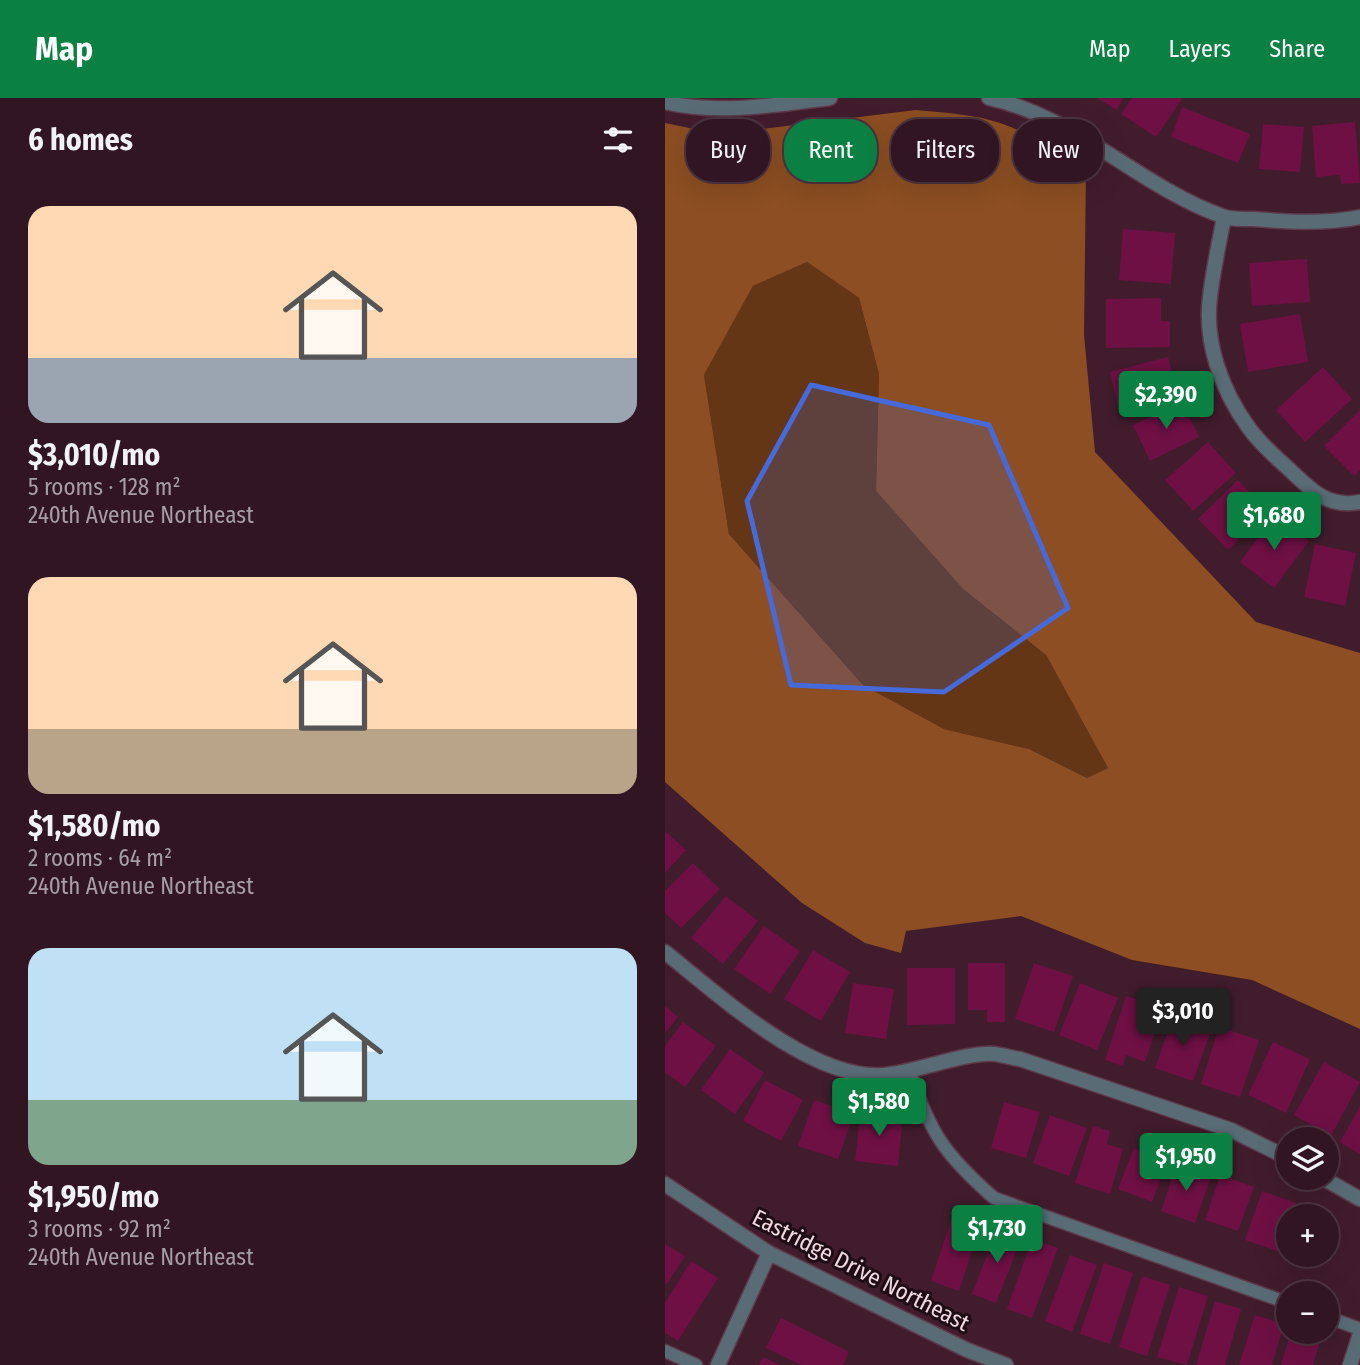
<!DOCTYPE html>
<meta charset="utf-8">
<style>
:root{--surface:#311522;--page:#3d222f;--text:#f1f3f6;--muted:#a89fa5;--line:#4c3440;--accent:#0b8043}
body{margin:0;font-family:"Fira Sans Condensed",sans-serif;background:var(--page);color:var(--text);height:100vh;display:flex;flex-direction:column;font-size:26px;white-space:nowrap}
*{box-sizing:border-box;margin:0}
p{font-size:23px;color:var(--muted)}
.icon{flex:none;width:38px;height:38px;fill:none;stroke:currentColor;stroke-width:2;stroke-linecap:round;stroke-linejoin:round}
.map{position:relative;flex:1;overflow:hidden}
.side{display:flex;flex-direction:column;background:var(--surface);width:665px}
.side>*{flex:none}
.guide{position:absolute;left:21px;top:21px;width:569px;height:63px;display:flex;gap:14px}
.fabs{position:absolute;left:611px;top:1029px;display:grid;gap:14px}
.fabs a{display:grid;place-items:center;width:63px;height:63px;border-radius:50%;background:var(--surface);box-shadow:0 7px 28px #0002,0 0 0 2px var(--line);font-size:35px}
.price{position:absolute;translate:-50% -60px;padding:0 16px;border-radius:7px;background:var(--accent);color:#fff;font-size:23px;line-height:46px;filter:drop-shadow(0 2px 4px #0008)}
.price::after{content:'';position:absolute;left:50%;top:42px;width:21px;height:16px;margin-left:-10px;background:inherit;clip-path:polygon(0 0,100% 0,50% 100%)}
.price.active{background:#222;color:#fff}
ul{padding:0;list-style:none}
li{display:grid;align-content:center;gap:14px;height:371px;padding:0 28px}
li span{display:grid;place-items:center;height:217px;border-radius:21px;color:#555}
li>.icon{margin-inline-start:auto}
span .icon{width:126px;height:126px;fill:#fffc;stroke-width:1}
li b{font-size:30px}
h2{display:flex;justify-content:space-between;align-items:center;height:84px;padding:0 28px;font-size:30px}
.tag{padding:0 24px;border-radius:28px;background:var(--surface);box-shadow:0 7px 28px #0002,0 0 0 2px var(--line);font-size:24px;line-height:63px}
.tag.active{background:var(--accent);color:#fff}
header{display:flex;align-items:center;gap:42px;box-sizing:border-box;height:98px;padding:0 35px;background:var(--accent);color:#fff}
header strong{font-size:33px}
nav{display:flex;gap:38px;margin-inline-start:auto;font-size:24px}
main{display:flex;flex:1;min-height:0}
.map>svg:first-child{display:block}
</style>
<header>
<strong>Map</strong>
<nav><a>Map</a><a>Layers</a><a>Share</a></nav>
</header>
<main>
<section class="side">
<h2>6 homes<svg class="icon" aria-label="filters" viewBox="0 0 24 24"><path d="M4 7h16M4 17h16"/><circle cx="9" cy="7" r="2"/><circle cx="15" cy="17" r="2"/></svg></h2>
<ul>
<li><span style="background:linear-gradient(#ffd9b3 70%,#9aa5b1 0)"><svg class="icon" aria-label="home" viewBox="0 0 24 24"><path d="M3 11l9-7 9 7M6 9v11h12V9"/></svg></span><div><b>$3,010/mo</b><p>5 rooms · 128 m²</p><p>240th Avenue Northeast</p></div></li>
<li><span style="background:linear-gradient(#ffd9b3 70%,#b9a48a 0)"><svg class="icon" aria-label="home" viewBox="0 0 24 24"><path d="M3 11l9-7 9 7M6 9v11h12V9"/></svg></span><div><b>$1,580/mo</b><p>2 rooms · 64 m²</p><p>240th Avenue Northeast</p></div></li>
<li><span style="background:linear-gradient(#bfe0f5 70%,#7fa58c 0)"><svg class="icon" aria-label="home" viewBox="0 0 24 24"><path d="M3 11l9-7 9 7M6 9v11h12V9"/></svg></span><div><b>$1,950/mo</b><p>3 rooms · 92 m²</p><p>240th Avenue Northeast</p></div></li>
</ul>
</section>
<div class="map">
<svg width="695" height="1267" viewBox="0 0 695 1267">
<rect width="100%" height="100%" fill="#411c2d"/>
<path fill="#643615" d="M142 164 194 200 214 276 211 393 298 491 381 557 443 670 422 680 364 651 279 631 198 587 64 436 39 277 88 188Z"/>
<path fill="#8c4e22" fill-rule="evenodd" d="M251 12C279 15 311 16 338 26 368 37 394 53 421 69L419 237 430 354 591 524 695 555V931L587 882 467 862 356 818 241 833 236 855 200 845 137 805 0 684V25L34 32 96 31ZM142 164 194 200 214 276 211 393 298 491 381 557 443 670 422 680 364 651 279 631 198 587 64 436 39 277 88 188Z"/>
<path fill="#6e1044" d="M432 0H458L452 12Z
M467 0H515L517 1 491 39 456 16Z
M517 9 585 36 573 65 506 39Z
M690 24 695 85 676 86 675 77 651 79 647 28Z
M598 26 639 29 635 74 594 71Z
M458 131 510 135 506 186 454 182Z
M642 161 645 204 587 208 584 165Z
M496 200V223H505V249L441 250V201Z
M635 216 643 264 583 274 575 226Z
M503 259 513 299 454 313 445 274Z
M658 269 687 301 640 344 611 312Z
M517 304 534 339 485 363 468 327Z
M695 312V372L689 378 659 348Z
M543 344 571 375 528 413 500 382Z
M573 382 603 413 563 452 533 421Z
M609 418 644 443 609 490 575 464Z
M650 446 691 455 680 508 639 499Z
M0 733 21 752 0 775Z
M28 765 55 791 16 830 0 815V793Z
M61 798 93 823 58 866 26 840Z
M99 828 135 853 105 896 69 871Z
M148 852 185 874 156 923 119 901Z
M303 865H340V924H322V912H303Z
M369 865 408 878 389 934 350 921Z
M242 870H290V926L242 927Z
M188 885 229 891 221 941 180 935Z
M415 885 453 900 432 952 394 937Z
M461 898 498 910 480 964 461 957 458 968 440 962Z
M0 908 13 919 0 935Z
M509 916 547 930 528 983 490 970Z
M18 924 51 948 20 989 0 974V948Z
M554 929 594 942 575 999 536 986Z
M608 944 645 961 621 1015 583 997Z
M65 951 99 975 70 1016 36 992Z
M659 964 695 984 666 1038 629 1017Z
M100 982 138 1002 116 1043 78 1023Z
M149 1002 189 1016 173 1061 133 1048Z
M339 1004 375 1014 361 1060 326 1050Z
M695 1008V1056L675 1044Z
M196 1011 238 1016 233 1068 190 1063Z
M385 1017 422 1030 404 1078 368 1065Z
M428 1028 445 1033 442 1046 458 1051 445 1096 410 1085Z
M469 1050 503 1063 487 1104 453 1091Z
M512 1066 546 1078 530 1125 496 1113Z
M555 1077 589 1089 573 1133 540 1122Z
M597 1093 631 1105 627 1118H623V1129L615 1154 580 1142Z
M636 1111 658 1118H634Z
M289 1113 317 1122 294 1193 266 1183Z
M662 1119 672 1122 662 1154Z
M333 1129 357 1139 331 1205 307 1196Z
M367 1141 393 1150 367 1220 342 1211Z
M0 1146 20 1158 2 1186 0 1185Z
M405 1157 432 1167 407 1234 380 1223Z
M622 1157H661L658 1168Z
M26 1163 53 1180 13 1243 0 1235V1205Z
M439 1165 468 1175 445 1246 415 1236Z
M477 1178 505 1187 482 1258 454 1249Z
M514 1189 543 1198 522 1267 492 1259Z
M550 1203 576 1211 560 1267H531Z
M590 1217 619 1226 607 1267H574Z
M116 1220 184 1254 178 1267H136L101 1250Z
M626 1234H636L656 1240 648 1267H616Z
M98 1259 115 1267H94Z"/>
<g fill="none" stroke-linecap="round" stroke-linejoin="round">
<defs>
<path id="service" d="M245 974C265 1035 280 1057 329 1100L623 1205
M662 1219 695 1231
M0 1253 31 1267"/>
<path id="minor" d="M324 0C411 19 474 88 557 118 566 122 579 121 589 121 625 124 659 126 695 119
M0 4C53 17 111 7 165 0
M559 119C554 146 548 172 545 199 539 245 557 293 584 330 595 346 611 359 626 373 647 393 663 410 695 404
M0 854C54 897 147 983 219 977 253 974 299 954 329 956 338 957 347 960 355 961L566 1032 623 1060
M658 1080 695 1101
M0 1086 104 1155 302 1252 341 1267
M53 1267 104 1155
M685 1267 695 1236"/>
</defs>
<use href="#service" stroke="#5d3a4a" stroke-width="15"/>
<use href="#minor" stroke="#5d3a4a" stroke-width="17"/>
<use href="#service" stroke="#596c76" stroke-width="12"/>
<use href="#minor" stroke="#596c76" stroke-width="14"/>
</g>
<path fill="#476ada" fill-opacity="0.2" stroke="#476ada" stroke-width="5" stroke-linejoin="round" d="M146 287 324 327 403 510 279 594 126 587 82 403Z"/>
<g text-anchor="middle" dominant-baseline="central" stroke-width="6" stroke-linejoin="round" paint-order="stroke">
<g font-size="23" fill="#f1d8e1" stroke="#1e0d14">
<text transform="translate(196 1172) rotate(27)">Eastridge Drive Northeast</text>
</g>
</g>
</svg>
<div class="fabs">
<a><svg class="icon" aria-label="layers" viewBox="0 0 24 24"><path d="M12 4l9 5-9 5-9-5zM3 14l9 5 9-5"/></svg></a>
<a>+</a>
<a>−</a>
</div>
<b class="price" style="left:501px;top:333px">$2,390</b>
<b class="price" style="left:609px;top:454px">$1,680</b>
<b class="price active" style="left:518px;top:950px">$3,010</b>
<b class="price" style="left:214px;top:1040px">$1,580</b>
<b class="price" style="left:521px;top:1095px">$1,950</b>
<b class="price" style="left:332px;top:1167px">$1,730</b>
<div class="guide">
<a class="tag">Buy</a>
<a class="tag active">Rent</a>
<a class="tag">Filters</a>
<a class="tag">New</a>
</div>
</div>
</main>
